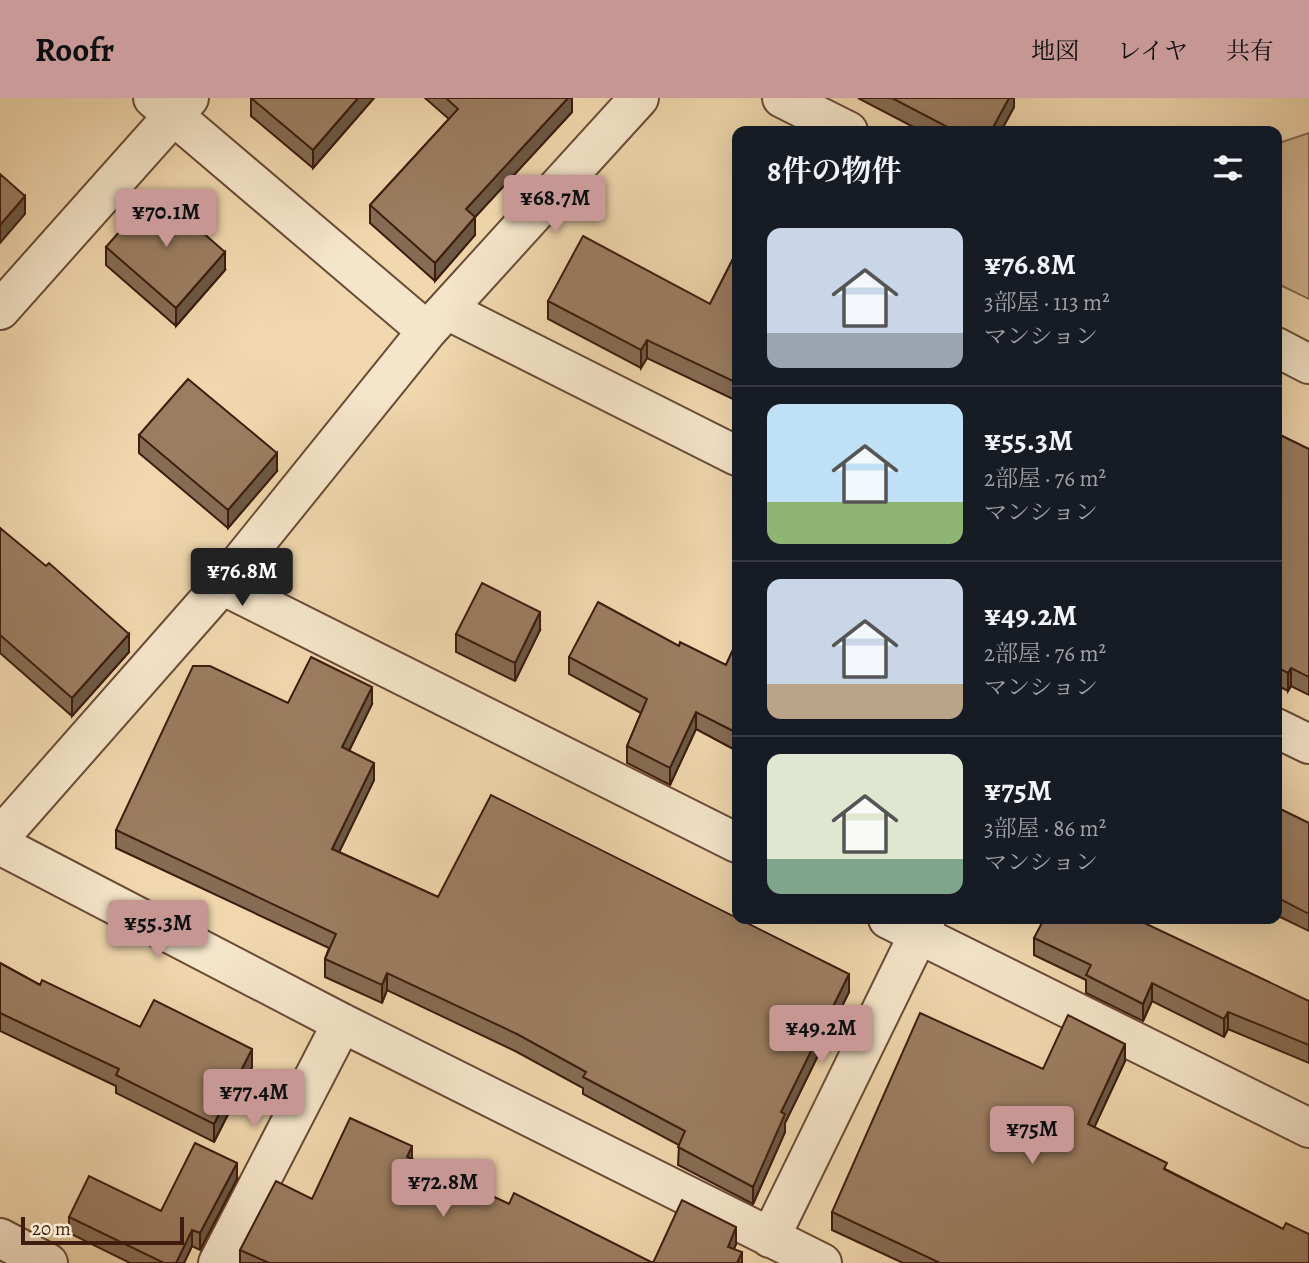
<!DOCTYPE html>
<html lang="ja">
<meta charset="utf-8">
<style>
:root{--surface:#171b24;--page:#242831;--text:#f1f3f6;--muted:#9ea1a6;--line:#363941;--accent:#c59692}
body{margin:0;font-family:Alegreya,"Noto Serif JP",serif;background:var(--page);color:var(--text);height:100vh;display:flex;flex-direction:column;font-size:26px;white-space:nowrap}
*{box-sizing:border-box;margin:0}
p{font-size:23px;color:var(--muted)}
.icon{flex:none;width:38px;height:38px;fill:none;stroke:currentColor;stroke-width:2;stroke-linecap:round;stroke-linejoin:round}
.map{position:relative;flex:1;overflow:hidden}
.side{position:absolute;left:732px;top:28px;width:550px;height:798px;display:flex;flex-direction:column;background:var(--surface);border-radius:14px;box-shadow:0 7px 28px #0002}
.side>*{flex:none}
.scale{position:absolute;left:21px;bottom:18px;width:163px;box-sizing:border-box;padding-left:7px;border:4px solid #3e1c0e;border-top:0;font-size:19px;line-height:24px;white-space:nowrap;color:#3e1c0e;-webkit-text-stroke:5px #f5e5ca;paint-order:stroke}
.price{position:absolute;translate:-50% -60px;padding:0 16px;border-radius:7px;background:var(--accent);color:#111;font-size:23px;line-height:46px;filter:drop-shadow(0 2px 4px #0008)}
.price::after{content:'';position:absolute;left:50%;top:42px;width:21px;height:16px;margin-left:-10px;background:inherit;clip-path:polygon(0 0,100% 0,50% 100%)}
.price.current{background:#222;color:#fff}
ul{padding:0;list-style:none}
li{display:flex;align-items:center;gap:21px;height:175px;padding:0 35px}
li+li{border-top:2px solid var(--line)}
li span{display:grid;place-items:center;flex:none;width:196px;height:140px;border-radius:14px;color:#555}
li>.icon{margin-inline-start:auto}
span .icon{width:84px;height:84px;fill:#fffc;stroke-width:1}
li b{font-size:30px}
h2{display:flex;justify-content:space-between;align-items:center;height:84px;padding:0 35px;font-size:30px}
header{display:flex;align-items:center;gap:42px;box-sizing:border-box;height:98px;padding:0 35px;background:var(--accent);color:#111}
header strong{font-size:33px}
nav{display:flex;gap:38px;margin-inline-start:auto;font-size:24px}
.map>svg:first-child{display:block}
</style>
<header>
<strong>Roofr</strong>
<nav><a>地図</a><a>レイヤ</a><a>共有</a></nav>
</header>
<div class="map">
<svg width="1309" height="1165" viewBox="0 0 1309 1165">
<rect width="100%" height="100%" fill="#f0d7ad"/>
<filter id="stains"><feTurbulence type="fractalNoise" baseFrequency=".00286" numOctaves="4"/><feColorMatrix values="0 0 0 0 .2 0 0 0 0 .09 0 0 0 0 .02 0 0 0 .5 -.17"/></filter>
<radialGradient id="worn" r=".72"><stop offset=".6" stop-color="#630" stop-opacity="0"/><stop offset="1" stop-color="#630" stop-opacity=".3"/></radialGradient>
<path fill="#d2b792" stroke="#886a50" stroke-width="2" d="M1309 35V201L1276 185V46Z"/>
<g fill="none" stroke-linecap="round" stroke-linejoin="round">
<defs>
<path id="minor" d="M153 0 427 233
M782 0 848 33
M0 212 189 0
M447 212 737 358
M1276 249 1309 266
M222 487 737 745
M1276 630 1309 646
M0 739 222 487 427 233 639 0
M0 747 342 925 822 1165
M888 821 1309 1030
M0 1140 48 1165
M770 1140 926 821
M218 1165 342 925"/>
</defs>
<use href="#minor" stroke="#6a4b36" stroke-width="42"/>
<use href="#minor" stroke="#f5e5ca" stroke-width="38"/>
</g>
<path fill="#856c53" stroke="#3e1c0e" stroke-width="2" d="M251 0H374L313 70 251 18Z
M425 0H572V14L475 119V137L435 183 370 125V107L449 21Z
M858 0H1014V9L1001 33H921Z
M106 149 225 172 176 228 106 167Z
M737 153V303L647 260 641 270 548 221V203L710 206Z
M1276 335 1309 351V597L1291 588 1288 593 1276 587Z
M139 337 277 373 228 430 139 355Z
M0 430 129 554 72 618 0 555Z
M540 532 515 583 456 554V536Z
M737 543V653L696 631 670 687 627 665V648L641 615 569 576V559L679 548 726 567Z
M288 605 372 606 349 653 374 682 339 754 438 799 849 894 785 1025V1034L753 1106 678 1067 679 1047 583 996V990L517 954 387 892 382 905 325 879V861L329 850 116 750V732Z
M1276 709 1309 725V833L1276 817Z
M1034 840 1309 903V965L1228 931 1224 939 1152 903 1143 923 1086 895V882L1034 857Z
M0 865 40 887 140 929 252 969 214 1044 116 995V988L0 933Z
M1125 963 1094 1029 1167 1072 1283 1131 1309 1165H903L832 1132V1114L1043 971Z
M412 1061 509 1106 653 1165 736 1146 734 1151 742 1165H240V1152L312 1101Z
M237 1081 200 1152 192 1148 184 1165H130L69 1135V1119L161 1113Z"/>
<path fill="#6c5844" stroke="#3e1c0e" stroke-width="2" d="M358 0H374L313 70V52Z
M568 0H572V14L466 129V111Z
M1009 0H1014V9L1001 33H991Z
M25 98V116L0 145V127Z
M475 119V137L435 183V165Z
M225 154V172L176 228V210Z
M647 242V260L641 270V252Z
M277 355V373L228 430V412Z
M540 514V532L515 583V565Z
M129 536V554L72 618V600Z
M1291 570V588L1288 593V575Z
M372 589V606L342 667V649Z
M696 614V631L670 687V670Z
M374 665V682L332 769V751Z
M387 875V892L382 905V887Z
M849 876V894L785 1025V1034L753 1106V1089L781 1014Z
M1152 885V903L1143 923V906Z
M1228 914V931L1224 939V921Z
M1125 946V963L1088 1043V1026Z
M252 951V969L214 1044V1026Z
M412 1048V1066L407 1059Z
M237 1065V1081L200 1152V1135Z
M736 1129V1146L728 1165V1149Z
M192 1132V1148L184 1165H176Z
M742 1154V1165H737Z"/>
<path fill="#9b7d61" stroke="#3e1c0e" stroke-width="2" d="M251 0H358L313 52Z
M446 0H568L466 111 475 119 435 165 370 107 458 11Z
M892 0H1009L991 33H955Z
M0 76 25 98 0 127Z
M155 93 225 154 176 210 106 149Z
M583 138 710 206 737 153V285L647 242 641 252 548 203Z
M188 281 277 355 228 412 139 337Z
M1276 335 1309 351V579L1291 570 1288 575 1276 569Z
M0 430 46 468 49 465 129 536 72 600 0 537Z
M482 485 540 514 515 565 456 536Z
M598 504 679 548 680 544 726 567 737 543V635L696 614 670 670 627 648 647 601 569 559Z
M311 559 372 589 342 649 374 665 332 751 438 799 491 697 849 876 781 1014 785 1016 753 1089 678 1049 685 1033 583 979 586 974 517 936 387 875 382 887 325 861 336 836 116 732 193 568H210L288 605Z
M1276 709 1309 725V816L1276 799Z
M1044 821H1136L1309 903V947L1228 914 1224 921 1152 885 1143 906 1086 877 1091 867 1034 840Z
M0 865 40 887 42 882 140 929 154 902 252 951 214 1026 116 977 119 971 0 915Z
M920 915 1043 971 1068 917 1125 946 1088 1026 1167 1065 1164 1071 1283 1131 1286 1125 1309 1136V1165H940L832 1114Z
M350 1020 412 1048 407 1059 509 1106 514 1095 653 1165 682 1102 736 1129 728 1149 742 1154 737 1165H269L240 1152 276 1083 312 1101Z
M195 1045 237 1065 200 1135 192 1132 176 1165H164L69 1119 89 1078 161 1113Z"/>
<rect width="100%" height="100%" filter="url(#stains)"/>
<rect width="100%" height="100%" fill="url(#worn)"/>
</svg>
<div class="scale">20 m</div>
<b class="price" style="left:555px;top:137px">¥68.7M</b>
<b class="price" style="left:166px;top:151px">¥70.1M</b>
<b class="price current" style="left:242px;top:510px">¥76.8M</b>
<b class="price" style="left:158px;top:862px">¥55.3M</b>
<b class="price" style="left:821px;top:967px">¥49.2M</b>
<b class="price" style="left:254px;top:1031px">¥77.4M</b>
<b class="price" style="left:1032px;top:1068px">¥75M</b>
<b class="price" style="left:443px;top:1121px">¥72.8M</b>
<section class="side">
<h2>8件の物件<svg class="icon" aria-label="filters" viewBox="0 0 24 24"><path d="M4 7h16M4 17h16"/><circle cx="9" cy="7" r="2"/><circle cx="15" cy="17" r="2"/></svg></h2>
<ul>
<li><span style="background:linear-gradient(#c9d6e8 75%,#9aa5b1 0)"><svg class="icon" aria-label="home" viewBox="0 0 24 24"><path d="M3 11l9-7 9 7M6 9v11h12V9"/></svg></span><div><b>¥76.8M</b><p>3部屋 · 113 m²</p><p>マンション</p></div></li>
<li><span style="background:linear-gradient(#bfe0f5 70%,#8fb573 0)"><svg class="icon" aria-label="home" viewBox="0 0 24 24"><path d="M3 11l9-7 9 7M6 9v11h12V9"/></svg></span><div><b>¥55.3M</b><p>2部屋 · 76 m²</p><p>マンション</p></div></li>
<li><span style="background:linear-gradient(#c9d6e8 75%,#b9a48a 0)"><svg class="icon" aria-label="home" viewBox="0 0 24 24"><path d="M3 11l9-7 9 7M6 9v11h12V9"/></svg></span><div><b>¥49.2M</b><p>2部屋 · 76 m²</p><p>マンション</p></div></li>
<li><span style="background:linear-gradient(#dfe7d0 75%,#7fa58c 0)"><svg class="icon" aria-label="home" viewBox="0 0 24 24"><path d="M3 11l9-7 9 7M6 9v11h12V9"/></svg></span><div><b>¥75M</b><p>3部屋 · 86 m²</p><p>マンション</p></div></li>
</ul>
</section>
</div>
